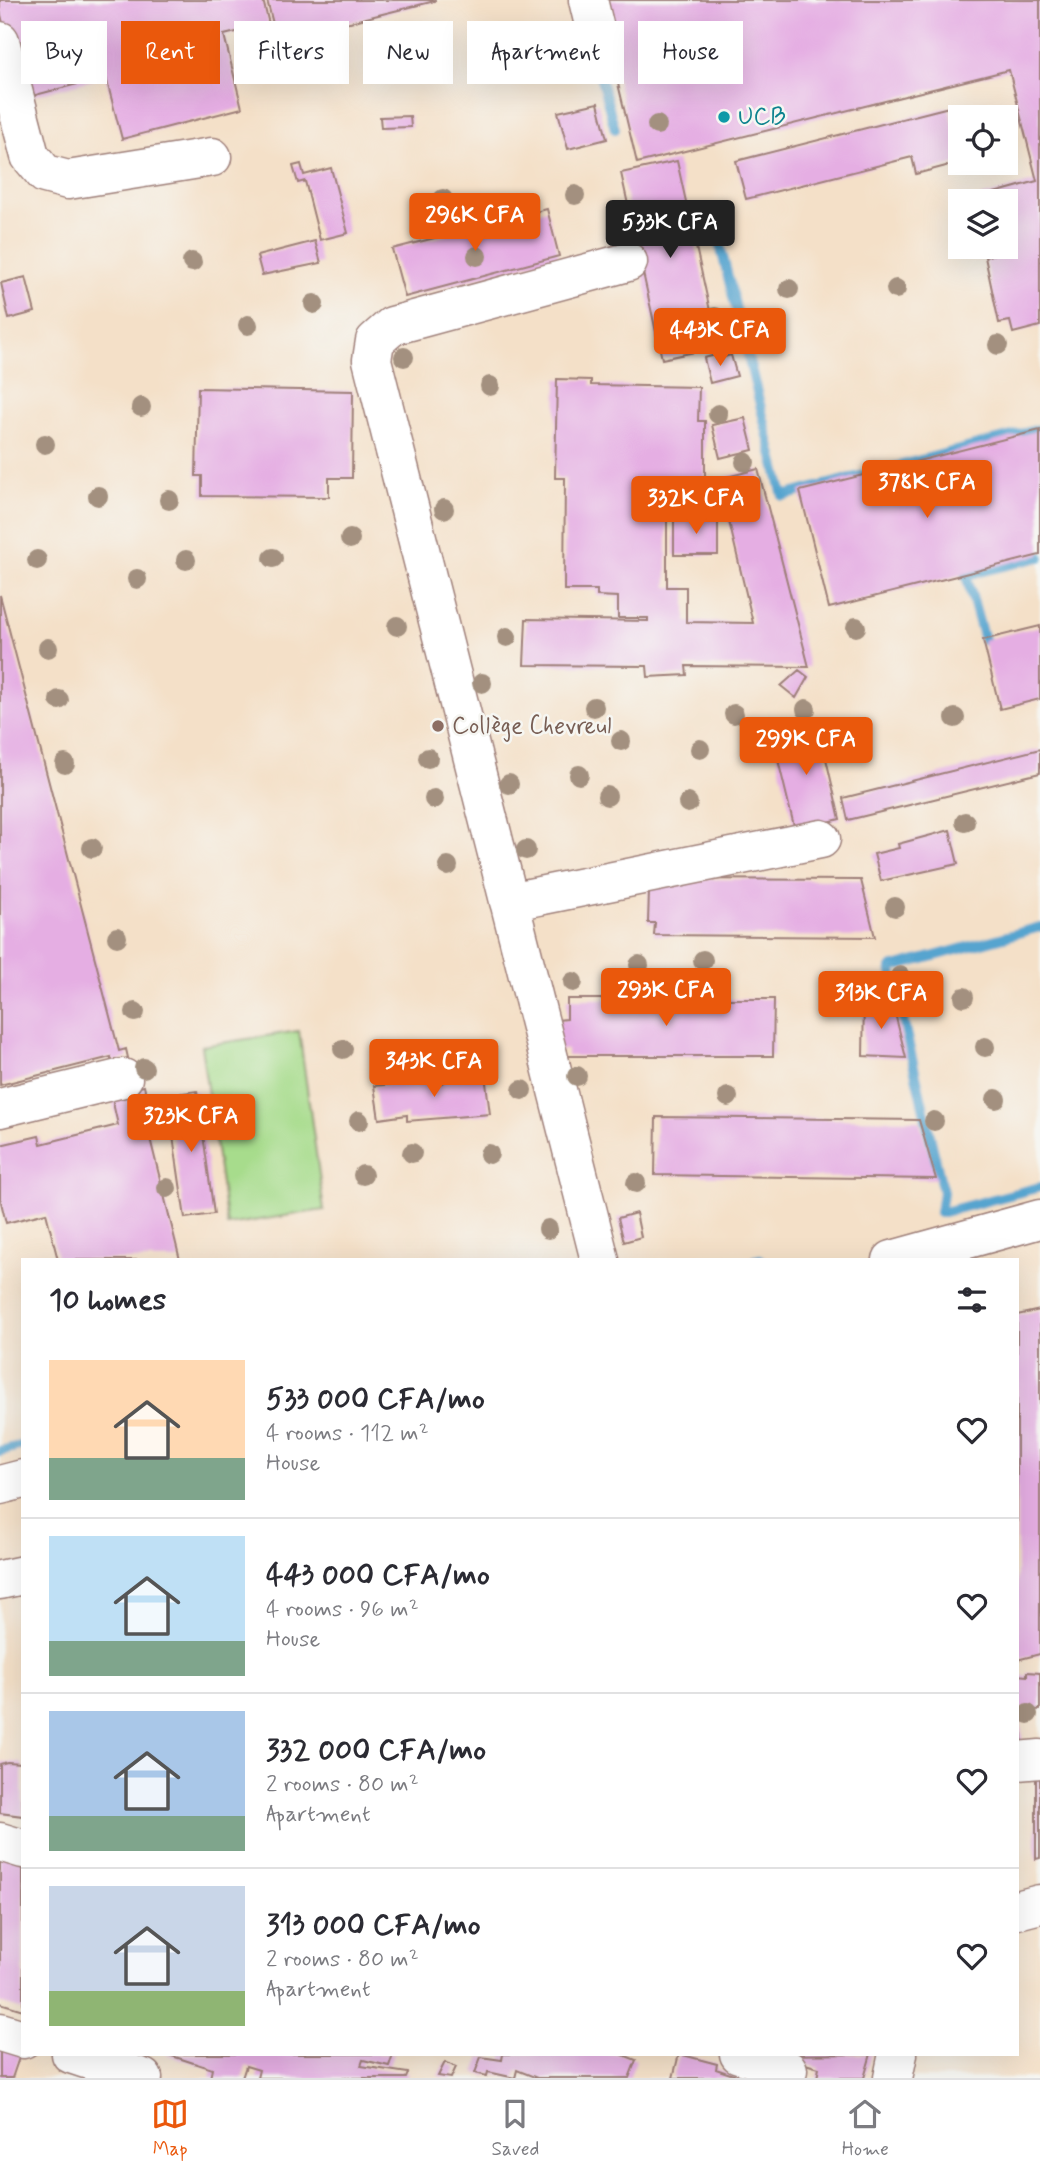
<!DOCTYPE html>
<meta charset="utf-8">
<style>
:root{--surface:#fff;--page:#f7f7f7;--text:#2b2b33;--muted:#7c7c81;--line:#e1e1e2;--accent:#ea580c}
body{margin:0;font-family:Mynerve,sans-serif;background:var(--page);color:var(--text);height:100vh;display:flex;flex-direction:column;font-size:26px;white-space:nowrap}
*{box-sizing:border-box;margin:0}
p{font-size:23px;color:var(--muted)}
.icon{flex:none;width:38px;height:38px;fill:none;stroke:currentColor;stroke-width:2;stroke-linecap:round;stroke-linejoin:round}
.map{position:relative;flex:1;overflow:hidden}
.details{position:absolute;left:21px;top:1258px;width:998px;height:798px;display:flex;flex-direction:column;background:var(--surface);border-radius:0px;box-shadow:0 7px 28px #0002}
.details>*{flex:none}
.banner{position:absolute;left:21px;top:21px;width:999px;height:63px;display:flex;gap:14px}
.controls{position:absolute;left:948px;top:105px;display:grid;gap:14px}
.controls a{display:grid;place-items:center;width:70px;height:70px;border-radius:0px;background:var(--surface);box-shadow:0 7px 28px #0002;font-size:35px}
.price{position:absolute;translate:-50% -60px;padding:0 16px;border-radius:7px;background:var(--accent);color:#fff;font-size:23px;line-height:46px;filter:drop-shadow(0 2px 4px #0008)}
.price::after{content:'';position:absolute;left:50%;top:42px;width:21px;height:16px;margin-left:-10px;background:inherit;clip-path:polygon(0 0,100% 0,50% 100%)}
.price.active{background:#222;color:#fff}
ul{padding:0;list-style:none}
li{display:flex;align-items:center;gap:21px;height:175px;padding:0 28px}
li+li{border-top:2px solid var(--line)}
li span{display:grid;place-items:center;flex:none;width:196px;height:140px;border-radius:0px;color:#555}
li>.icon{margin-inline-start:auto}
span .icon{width:84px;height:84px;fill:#fffc;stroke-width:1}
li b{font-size:30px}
h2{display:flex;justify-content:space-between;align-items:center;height:84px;padding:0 28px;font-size:30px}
.pill{padding:0 24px;border-radius:0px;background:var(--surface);box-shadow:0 7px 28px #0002;font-size:24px;line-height:63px}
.pill.active{background:var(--accent);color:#fff}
.tab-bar{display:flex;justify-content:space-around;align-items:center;height:98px;border-top:2px solid var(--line);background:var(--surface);font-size:19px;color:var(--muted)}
.tab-bar a{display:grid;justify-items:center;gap:4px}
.tab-bar .active{color:var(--accent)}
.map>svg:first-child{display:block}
</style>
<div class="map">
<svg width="1040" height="2078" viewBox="0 0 1040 2078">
<rect width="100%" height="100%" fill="#f6f6f2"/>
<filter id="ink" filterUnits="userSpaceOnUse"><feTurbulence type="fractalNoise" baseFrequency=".0143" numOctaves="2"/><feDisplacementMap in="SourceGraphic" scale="14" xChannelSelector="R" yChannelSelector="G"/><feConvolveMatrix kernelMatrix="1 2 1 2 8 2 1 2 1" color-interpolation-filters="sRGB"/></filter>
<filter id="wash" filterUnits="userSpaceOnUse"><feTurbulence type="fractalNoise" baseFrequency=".00686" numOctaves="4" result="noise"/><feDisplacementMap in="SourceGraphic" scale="28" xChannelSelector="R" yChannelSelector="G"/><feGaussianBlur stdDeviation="1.57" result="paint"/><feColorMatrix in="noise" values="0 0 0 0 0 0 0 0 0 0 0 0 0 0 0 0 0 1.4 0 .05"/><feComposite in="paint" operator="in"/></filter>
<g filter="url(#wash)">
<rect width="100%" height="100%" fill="#f4e0c8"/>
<path fill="#a7dc8c" stroke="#787e5c" stroke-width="2" d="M299 1031 324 1210 227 1225 201 1046Z"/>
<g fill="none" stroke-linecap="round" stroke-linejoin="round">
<path stroke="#56a4cf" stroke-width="10" d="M598 69 615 129
M716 229 783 496 1040 429
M984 640 966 575 1040 557
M1040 927 891 968 943 1192 940 1213 1040 1187
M756 1260 760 1259
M0 1451 23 1445"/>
</g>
<g id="blocks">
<path fill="#e5aee3" d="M0 0H263L269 24 224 35 242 108 122 139 103 66 97 68 100 78 32 96 19 87 0 11Z
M267 0H435V1L277 40Z
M598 0H1040V326L1013 333 1010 321 999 323 985 257 994 254 992 247H1006V201H981L980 197 1037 181 1009 70 637 163Z
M598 103 607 139 568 149 558 112Z
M949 107 961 162 916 174 912 157 746 199 736 161Z
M410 116 411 127 381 128 380 117Z
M677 161 718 347 662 359 621 173Z
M301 164 304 175 331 168 348 233 320 240 305 181 298 183 293 166Z
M547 209 559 256 405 297 392 249Z
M315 241 321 263 262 275 257 256Z
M26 277 35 312 9 319 1 283Z
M720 354 721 358 731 355 737 376 710 383 704 358Z
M557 379 591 380V385L699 387 698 421H705V480H667V587H686V622L753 623 719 479 758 469 809 667 686 666 687 675 648 677 647 666 524 665 526 619 648 621V618H618V597L597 596V590H564L565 478H555Z
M198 388 353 391 352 478H329V497L202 496V476H196Z
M745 418 753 450 720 458 712 425Z
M1040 430V555L829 608 800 491Z
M674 516H718V555H674Z
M0 595 119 1051 126 1049 128 1058 112 1062 111 1057 0 1085Z
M1040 626V699L1000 709 983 640Z
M799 670 808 677 796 698 781 686Z
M818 724 840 819 795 830 772 735Z
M1040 749V773L848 820 843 798Z
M950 830 958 864 881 881 874 854 899 848 898 844Z
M655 879 861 880 875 937 654 935 655 923H648L649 891Z
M567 999H774L773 1056H567V1050L554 1049 546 1021 567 1019Z
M864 1000 892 1001 906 1058 863 1056Z
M485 1075 490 1114 407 1121V1115L379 1119 374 1086Z
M144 1086 153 1125 147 1126 180 1260H58L46 1213 6 1223 0 1198V1145L39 1136 41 1144 118 1125 111 1094Z
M197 1091 214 1214 185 1218 167 1095Z
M656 1117 919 1120 936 1179 655 1175Z
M636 1213 641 1237 624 1242 618 1218Z
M1040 1310V1654L1017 1660V1315Z
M1027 1672 1040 1673V1710L1017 1708V1675L1027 1676Z
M1017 1710H1020L1023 1751H1017Z
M7 1762 22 1763 23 1816 0 1813V1764Z
M1036 1770H1040V1858L1036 1859Z
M0 1854 23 1860V2010L0 2003Z
M0 2042 22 2049 12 2078H0Z
M166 2054H393L389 2066 363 2060 361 2066 408 2073 406 2078H257L259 2070 246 2066 242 2078H210L212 2069Z
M503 2054H621L636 2060 629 2078H537L517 2070 515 2078 488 2072 487 2076 475 2073 481 2057 502 2060Z
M679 2054 717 2064 716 2069 742 2078H673Z
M871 2054 864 2078H817L819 2068 774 2055Z
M445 2062 456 2067 451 2078 438 2076Z"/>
</g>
</g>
<g filter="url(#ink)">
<use href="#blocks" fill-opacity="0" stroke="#9f807a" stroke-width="2"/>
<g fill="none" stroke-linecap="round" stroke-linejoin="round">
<defs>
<path id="minor" d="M588 0 603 62
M0 41 30 156 45 174 68 180 212 157
M509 902 821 839
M0 1108 123 1078
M600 1260 372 360 375 341 392 326 628 262
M0 1580 23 1575
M1017 1761 1040 1759
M0 1842 23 1849
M1017 1910 1040 1904
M0 2032 23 2039
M71 2054 143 2078
M739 2054 788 2070
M893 2078 898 2054"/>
<path id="major" d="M892 1260 1040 1219
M0 1485 23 1479"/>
</defs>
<use href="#minor" stroke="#9f807a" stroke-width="41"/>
<use href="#major" stroke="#9f807a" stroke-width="41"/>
<use href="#minor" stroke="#fff" stroke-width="38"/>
<use href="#major" stroke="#fff" stroke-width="38"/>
</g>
<g fill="#a3907f">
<circle cx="657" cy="125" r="10"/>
<circle cx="575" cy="195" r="10"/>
<circle cx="443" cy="199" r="10"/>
<circle cx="477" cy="256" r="10"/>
<circle cx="192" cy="262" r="10"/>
<circle cx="789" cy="289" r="10"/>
<circle cx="896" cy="289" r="10"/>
<circle cx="314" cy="304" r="10"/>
<circle cx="715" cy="317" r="10"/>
<circle cx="248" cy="325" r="10"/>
<circle cx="998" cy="345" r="10"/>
<circle cx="404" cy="357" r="10"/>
<circle cx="490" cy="386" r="10"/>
<circle cx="141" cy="407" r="10"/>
<circle cx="718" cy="414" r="10"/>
<circle cx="45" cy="444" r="10"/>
<circle cx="745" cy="462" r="10"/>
<circle cx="98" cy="496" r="10"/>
<circle cx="169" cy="500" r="10"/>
<circle cx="444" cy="509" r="10"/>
<circle cx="350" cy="539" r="10"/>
<circle cx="273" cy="558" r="10"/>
<circle cx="37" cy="560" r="10"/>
<circle cx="186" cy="560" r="10"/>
<circle cx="137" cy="579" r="10"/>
<circle cx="397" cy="626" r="10"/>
<circle cx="856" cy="627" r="10"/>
<circle cx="507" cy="637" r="10"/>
<circle cx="48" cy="648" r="10"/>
<circle cx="482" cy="683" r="10"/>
<circle cx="59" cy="700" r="10"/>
<circle cx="594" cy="707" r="10"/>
<circle cx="806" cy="709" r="10"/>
<circle cx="734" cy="714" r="10"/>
<circle cx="955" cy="718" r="10"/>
<circle cx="621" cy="741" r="10"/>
<circle cx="700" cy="749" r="10"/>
<circle cx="428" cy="758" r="10"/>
<circle cx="65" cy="764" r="10"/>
<circle cx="579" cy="775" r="10"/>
<circle cx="509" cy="784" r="10"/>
<circle cx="607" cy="796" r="10"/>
<circle cx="434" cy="799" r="10"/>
<circle cx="688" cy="803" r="10"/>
<circle cx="965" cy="822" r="10"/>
<circle cx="92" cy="848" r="10"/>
<circle cx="526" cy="850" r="10"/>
<circle cx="448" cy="866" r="10"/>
<circle cx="895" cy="907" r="10"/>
<circle cx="117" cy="937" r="10"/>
<circle cx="703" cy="960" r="10"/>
<circle cx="639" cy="965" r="10"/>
<circle cx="900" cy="976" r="10"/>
<circle cx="573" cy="982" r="10"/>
<circle cx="964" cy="997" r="10"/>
<circle cx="135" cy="1012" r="10"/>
<circle cx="985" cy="1047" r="10"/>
<circle cx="343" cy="1049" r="10"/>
<circle cx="144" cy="1068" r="10"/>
<circle cx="393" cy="1070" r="10"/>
<circle cx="438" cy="1075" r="10"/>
<circle cx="577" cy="1076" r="10"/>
<circle cx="522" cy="1090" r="10"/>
<circle cx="728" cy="1097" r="10"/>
<circle cx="996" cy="1099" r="10"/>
<circle cx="359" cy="1121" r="10"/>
<circle cx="934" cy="1121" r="10"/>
<circle cx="412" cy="1153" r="10"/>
<circle cx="489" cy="1154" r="10"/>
<circle cx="363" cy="1175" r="10"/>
<circle cx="636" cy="1183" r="10"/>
<circle cx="167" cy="1188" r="10"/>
<circle cx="548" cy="1229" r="10"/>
<circle cx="1028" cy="1714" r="10"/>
</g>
</g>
<circle fill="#0f9aa8" stroke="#f6f6f2" stroke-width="2.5" cx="724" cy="117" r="7"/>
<circle fill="#8d6e63" stroke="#f6f6f2" stroke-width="2.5" cx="438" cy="726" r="7"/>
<g text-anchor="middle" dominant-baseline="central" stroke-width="5" stroke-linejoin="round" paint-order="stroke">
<g font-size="24" fill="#0d838f" stroke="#f6f6f2" text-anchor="start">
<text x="738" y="117">UCB</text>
</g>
<g font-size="24" fill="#785e54" stroke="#f6f6f2" text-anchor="start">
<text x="452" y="726">Collège Chevreul</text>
</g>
</g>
</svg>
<div class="controls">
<a><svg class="icon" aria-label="locate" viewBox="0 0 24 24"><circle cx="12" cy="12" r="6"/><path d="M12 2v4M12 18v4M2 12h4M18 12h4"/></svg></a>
<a><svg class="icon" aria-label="layers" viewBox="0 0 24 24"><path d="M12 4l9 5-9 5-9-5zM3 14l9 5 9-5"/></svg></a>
</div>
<b class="price" style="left:475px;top:253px">296K CFA</b>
<b class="price active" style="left:670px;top:260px">533K CFA</b>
<b class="price" style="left:720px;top:368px">443K CFA</b>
<b class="price" style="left:927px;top:520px">378K CFA</b>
<b class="price" style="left:696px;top:536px">332K CFA</b>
<b class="price" style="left:806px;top:777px">299K CFA</b>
<b class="price" style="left:666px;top:1028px">293K CFA</b>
<b class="price" style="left:881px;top:1031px">313K CFA</b>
<b class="price" style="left:434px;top:1099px">343K CFA</b>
<b class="price" style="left:191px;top:1154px">323K CFA</b>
<div class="banner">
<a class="pill">Buy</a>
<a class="pill active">Rent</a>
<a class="pill">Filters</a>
<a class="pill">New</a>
<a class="pill">Apartment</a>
<a class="pill">House</a>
</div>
<section class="details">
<h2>10 homes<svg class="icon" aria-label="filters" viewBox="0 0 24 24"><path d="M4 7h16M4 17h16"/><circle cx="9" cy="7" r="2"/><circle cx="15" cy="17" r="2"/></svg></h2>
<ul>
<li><span style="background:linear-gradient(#ffd9b3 70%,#7fa58c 0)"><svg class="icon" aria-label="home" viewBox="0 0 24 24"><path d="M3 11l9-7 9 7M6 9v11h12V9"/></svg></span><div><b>533 000 CFA/mo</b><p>4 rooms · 112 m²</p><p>House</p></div><svg class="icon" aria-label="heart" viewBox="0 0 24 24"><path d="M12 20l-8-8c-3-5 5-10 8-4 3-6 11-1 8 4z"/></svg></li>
<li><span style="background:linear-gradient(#bfe0f5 75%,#7fa58c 0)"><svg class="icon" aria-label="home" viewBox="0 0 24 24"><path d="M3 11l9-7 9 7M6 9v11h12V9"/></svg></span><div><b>443 000 CFA/mo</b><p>4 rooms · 96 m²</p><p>House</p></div><svg class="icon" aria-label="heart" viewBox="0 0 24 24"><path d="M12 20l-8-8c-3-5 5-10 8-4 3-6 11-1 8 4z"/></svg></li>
<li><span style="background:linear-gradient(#a9c7e8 75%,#7fa58c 0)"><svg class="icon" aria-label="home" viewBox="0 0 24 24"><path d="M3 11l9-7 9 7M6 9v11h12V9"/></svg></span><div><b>332 000 CFA/mo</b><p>2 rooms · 80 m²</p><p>Apartment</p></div><svg class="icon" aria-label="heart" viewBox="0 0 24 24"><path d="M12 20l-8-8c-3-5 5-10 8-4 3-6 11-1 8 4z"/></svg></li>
<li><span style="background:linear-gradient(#c9d6e8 75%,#8fb573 0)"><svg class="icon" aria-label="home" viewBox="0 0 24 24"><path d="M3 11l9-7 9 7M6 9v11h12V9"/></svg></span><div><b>313 000 CFA/mo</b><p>2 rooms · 80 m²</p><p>Apartment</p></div><svg class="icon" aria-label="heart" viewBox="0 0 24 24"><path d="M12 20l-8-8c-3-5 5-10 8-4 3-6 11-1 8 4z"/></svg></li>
</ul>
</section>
</div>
<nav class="tab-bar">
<a class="active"><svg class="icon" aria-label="map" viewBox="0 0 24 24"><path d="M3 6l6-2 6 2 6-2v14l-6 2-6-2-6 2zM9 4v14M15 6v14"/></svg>Map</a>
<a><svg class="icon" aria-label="saved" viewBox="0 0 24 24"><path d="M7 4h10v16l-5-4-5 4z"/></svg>Saved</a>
<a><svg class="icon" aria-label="home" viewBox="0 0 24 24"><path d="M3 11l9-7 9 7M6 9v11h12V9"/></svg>Home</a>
</nav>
